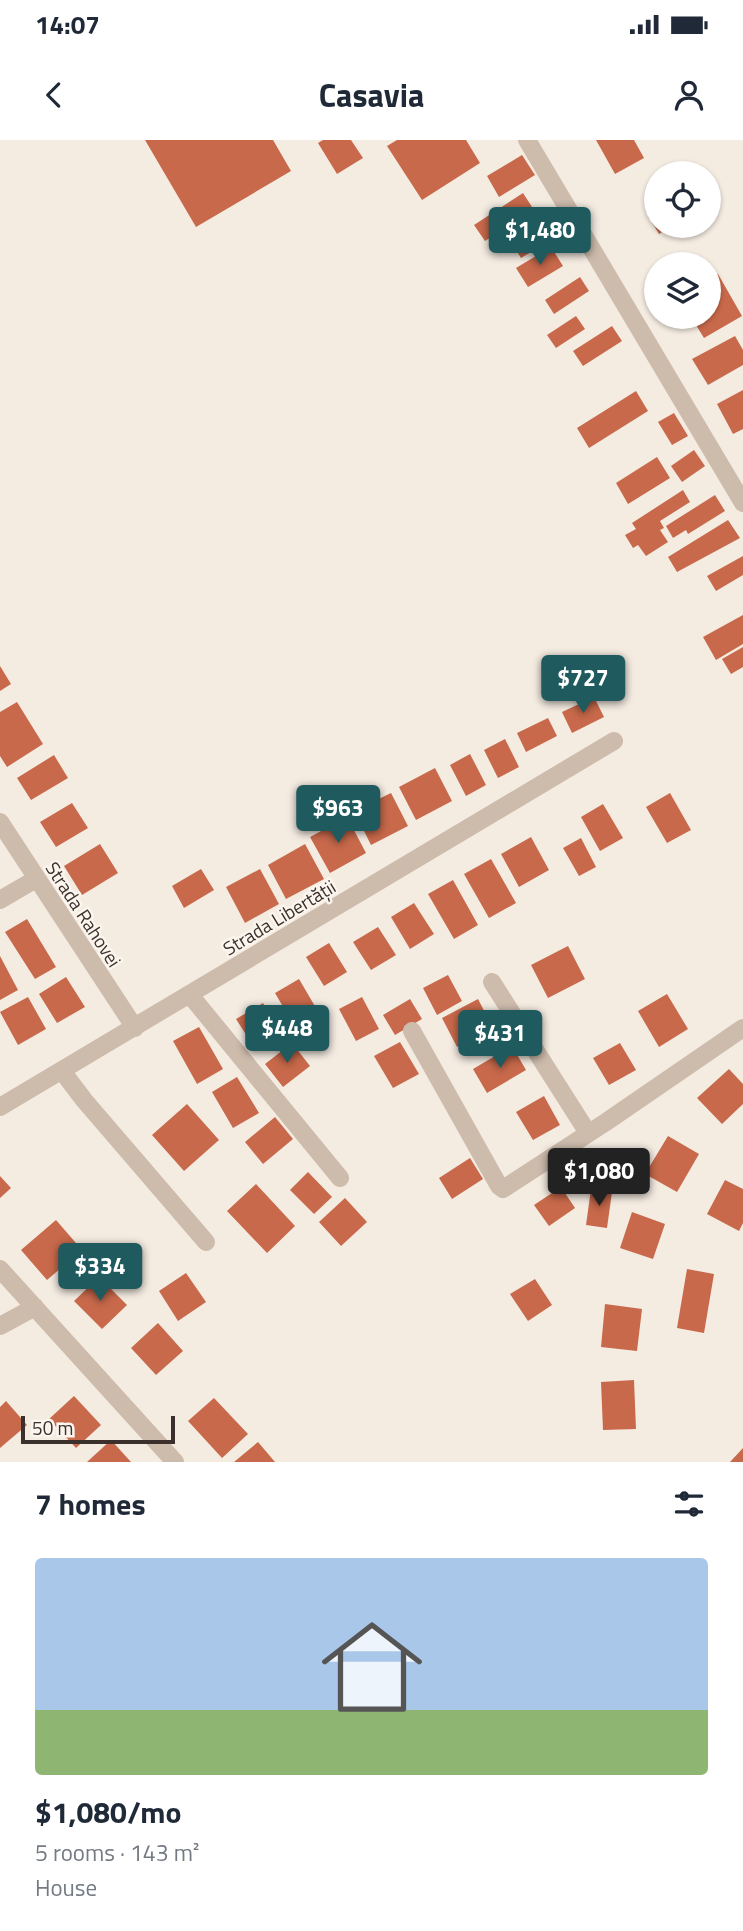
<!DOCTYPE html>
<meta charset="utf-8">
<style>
:root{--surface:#fff;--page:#f2f2f3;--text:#1f2937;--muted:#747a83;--accent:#1f5a5e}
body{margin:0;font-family:"Titillium Web",sans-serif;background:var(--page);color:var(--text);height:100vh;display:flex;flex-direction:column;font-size:26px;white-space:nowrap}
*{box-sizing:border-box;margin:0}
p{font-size:23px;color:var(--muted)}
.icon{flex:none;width:38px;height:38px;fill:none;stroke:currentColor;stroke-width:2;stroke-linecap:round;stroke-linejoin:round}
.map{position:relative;height:1322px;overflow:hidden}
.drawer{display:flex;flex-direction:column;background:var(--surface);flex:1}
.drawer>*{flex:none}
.controls{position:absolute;left:644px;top:21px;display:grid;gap:14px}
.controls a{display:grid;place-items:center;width:77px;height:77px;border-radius:50%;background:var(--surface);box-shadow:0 2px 5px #0004;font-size:35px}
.scale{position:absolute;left:21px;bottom:18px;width:154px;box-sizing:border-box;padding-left:7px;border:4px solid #3b302b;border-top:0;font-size:19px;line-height:24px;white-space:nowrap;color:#3b302b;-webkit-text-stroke:5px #fbf5ee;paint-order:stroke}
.price{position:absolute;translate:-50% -60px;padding:0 16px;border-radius:7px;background:var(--accent);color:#fff;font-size:23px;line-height:46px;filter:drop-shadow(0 2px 4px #0008)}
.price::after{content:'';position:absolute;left:50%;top:42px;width:21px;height:16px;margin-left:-10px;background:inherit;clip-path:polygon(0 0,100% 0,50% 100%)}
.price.selected{background:#222;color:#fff}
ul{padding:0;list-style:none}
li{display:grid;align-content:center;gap:14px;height:371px;padding:0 35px}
li span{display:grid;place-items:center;height:217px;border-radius:7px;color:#555}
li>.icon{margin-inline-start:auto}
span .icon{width:126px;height:126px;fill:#fffc;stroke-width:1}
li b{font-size:30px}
h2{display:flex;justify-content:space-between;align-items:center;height:84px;padding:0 35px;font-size:30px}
.status{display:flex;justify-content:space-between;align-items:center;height:49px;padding:0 35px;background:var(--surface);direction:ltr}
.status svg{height:19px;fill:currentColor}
header{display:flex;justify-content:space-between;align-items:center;height:91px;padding:0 35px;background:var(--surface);font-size:32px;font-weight:700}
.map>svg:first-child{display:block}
</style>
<div class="status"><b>14:07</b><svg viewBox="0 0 49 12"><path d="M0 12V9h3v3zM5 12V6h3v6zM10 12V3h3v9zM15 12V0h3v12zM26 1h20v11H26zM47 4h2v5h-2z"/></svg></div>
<header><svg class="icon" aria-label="back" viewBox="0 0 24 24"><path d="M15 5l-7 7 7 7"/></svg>Casavia<svg class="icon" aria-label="person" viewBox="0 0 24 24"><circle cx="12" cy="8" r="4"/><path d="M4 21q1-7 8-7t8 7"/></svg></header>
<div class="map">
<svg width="743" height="1322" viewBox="0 0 743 1322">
<rect width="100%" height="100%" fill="#f4ebe1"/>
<path fill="#c8694b" d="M145 0H273L291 31 196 87Z
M323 0H351L363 18 337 34 318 3Z
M397 0H466L480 23 422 60 387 6Z
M596 0H634L644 18 615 34Z
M522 15 535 35 499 57 487 36Z
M523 53 534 70 485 101 474 85Z
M656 71V86H673L659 94 648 76Z
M553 81 561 94 521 118 513 105Z
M551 107 563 126 528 147 516 128Z
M718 134 742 176 704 198 691 177H709V139Z
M580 137 589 151 554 174 545 160Z
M576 176 585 189 556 208 547 195Z
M612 186 622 201 583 226 573 211Z
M735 196 743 210V225L708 245 692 219Z
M743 250V289L733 294 717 264Z
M636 251 648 271 589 308 577 288Z
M674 273 688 296 672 305 658 282Z
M694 310 705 326 682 342 671 326Z
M657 317 670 338 628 364 616 343Z
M683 350 690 362 660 381 664 388 660 390 668 402 646 416 638 405 633 408 625 395 636 389 632 383Z
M715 355 725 371 688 394 686 390 673 398 666 386Z
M728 380 740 398 677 432 668 417Z
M743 416V435L716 451 707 436Z
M743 475V504L716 520 703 497Z
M743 507V527L731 534 722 519Z
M0 526 11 544 0 551Z
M594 557 604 577 572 593 562 572Z
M17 562 43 604 7 627 0 616V572Z
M548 578 557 596 526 612 517 593Z
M505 599 519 627 498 638 484 610Z
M470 614 486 645 466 656 450 625Z
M54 615 68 638 31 660 17 638Z
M435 628 452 661 416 680 399 647Z
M391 653 408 686 371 705 354 671Z
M670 653 691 690 667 703 646 667Z
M72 663 88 688 56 707 40 682Z
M603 664 623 698 600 711 581 677Z
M347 677 366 713 330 733 310 697Z
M531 697 549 730 519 747 501 714Z
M581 698 596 727 579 736 563 708Z
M100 704 118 733 82 755 64 726Z
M305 704 324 739 286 759 268 725Z
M491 719 516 763 489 778 464 734Z
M201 729 214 750 184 768 172 746Z
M260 729 279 764 245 783 226 747Z
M453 740 478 785 454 799 428 754Z
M414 763 434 794 410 809 391 777Z
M27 779 56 827 35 839 5 792Z
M378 787 396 815 371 830 353 802Z
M329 803 347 832 324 846 306 817Z
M568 806 585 839 548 858 531 825Z
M0 816 18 850 0 860Z
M448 835 462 861 437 875 423 848Z
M66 837 85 867 57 883 39 854Z
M299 839 316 868 292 882 275 853Z
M667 854 688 889 659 907 638 871Z
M28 857 46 889 18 905 0 872Z
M362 857 379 889 356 901 339 869Z
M410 859 422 879 395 895 383 875Z
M478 859 493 888 457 907 442 878Z
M263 863 279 888 252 904 236 879Z
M199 887 223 929 197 944 173 901Z
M400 902 419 934 393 948 374 916Z
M292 903 310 926 283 947 265 924Z
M620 903 636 930 609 945 593 918Z
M512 906 526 930 487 953 473 929Z
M729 929 743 944V964L722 984 697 958Z
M237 937 259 973 233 988 212 952Z
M544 956 560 985 533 1000 516 972Z
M187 964 219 1000 184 1031 152 995Z
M275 977 293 999 263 1024 245 1002Z
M668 996 699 1014 677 1052 645 1034Z
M470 1018 483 1039 452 1059 439 1038Z
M308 1032 332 1057 314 1074 290 1050Z
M0 1036 11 1048 0 1058Z
M725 1040 743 1049V1083L739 1091 707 1074Z
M256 1044 295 1086 267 1113 227 1071Z
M561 1047 575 1068 549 1086 534 1065Z
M591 1049 612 1052 607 1088 586 1085Z
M345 1058 367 1082 341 1106 319 1082Z
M632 1072 665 1084 653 1119 620 1108Z
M56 1080 82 1110 47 1140 21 1110Z
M687 1129 714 1134 704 1193 677 1188Z
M186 1133 206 1162 178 1181 159 1151Z
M99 1137 127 1165 102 1189 74 1161Z
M535 1139 552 1165 528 1181 510 1154Z
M605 1164 642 1169 637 1211 601 1207Z
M158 1183 183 1211 156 1235 131 1208Z
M634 1240 636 1289 603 1290 601 1242Z
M74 1256 101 1285 76 1308 49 1279Z
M214 1258 248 1294 222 1318 188 1281Z
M6 1261 27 1285 0 1308V1267Z
M111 1300 131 1322H87Z
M258 1302 275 1322H234Z
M743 1308V1322H730Z"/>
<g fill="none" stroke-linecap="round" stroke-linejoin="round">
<path stroke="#cdbbac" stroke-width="18" d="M527 0 743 363
M0 682 135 888
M0 760 36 739
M492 842 588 993
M190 855 340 1038
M412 891 499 1046 503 1049 606 982 743 888
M62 931 84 960 206 1102
M0 967 614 601
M0 1129 175 1322
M0 1186 35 1167"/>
</g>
<g text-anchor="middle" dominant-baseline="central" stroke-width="5" stroke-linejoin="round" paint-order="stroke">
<g font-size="19" fill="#3b302b" stroke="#fbf5ee">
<text transform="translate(84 774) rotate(57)">Strada Rahovei</text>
<text transform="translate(279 777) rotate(-31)">Strada Libertății</text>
</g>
</g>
</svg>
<div class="controls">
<a><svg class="icon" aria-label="locate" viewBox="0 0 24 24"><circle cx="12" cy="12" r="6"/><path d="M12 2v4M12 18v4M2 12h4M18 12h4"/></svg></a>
<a><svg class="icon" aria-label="layers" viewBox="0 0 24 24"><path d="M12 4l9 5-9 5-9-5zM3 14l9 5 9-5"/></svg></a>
</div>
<div class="scale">50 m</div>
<b class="price" style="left:540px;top:127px">$1,480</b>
<b class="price" style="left:583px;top:575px">$727</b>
<b class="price" style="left:338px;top:705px">$963</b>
<b class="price" style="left:287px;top:925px">$448</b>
<b class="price" style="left:500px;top:930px">$431</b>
<b class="price selected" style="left:599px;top:1068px">$1,080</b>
<b class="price" style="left:100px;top:1163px">$334</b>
</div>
<section class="drawer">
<h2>7 homes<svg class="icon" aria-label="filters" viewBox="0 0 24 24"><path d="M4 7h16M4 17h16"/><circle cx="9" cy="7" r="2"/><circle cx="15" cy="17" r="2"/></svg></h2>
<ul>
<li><span style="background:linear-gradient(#a9c7e8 70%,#8fb573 0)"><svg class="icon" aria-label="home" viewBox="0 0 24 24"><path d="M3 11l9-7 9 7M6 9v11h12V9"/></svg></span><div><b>$1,080/mo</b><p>5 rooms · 143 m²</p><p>House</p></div></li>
</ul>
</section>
